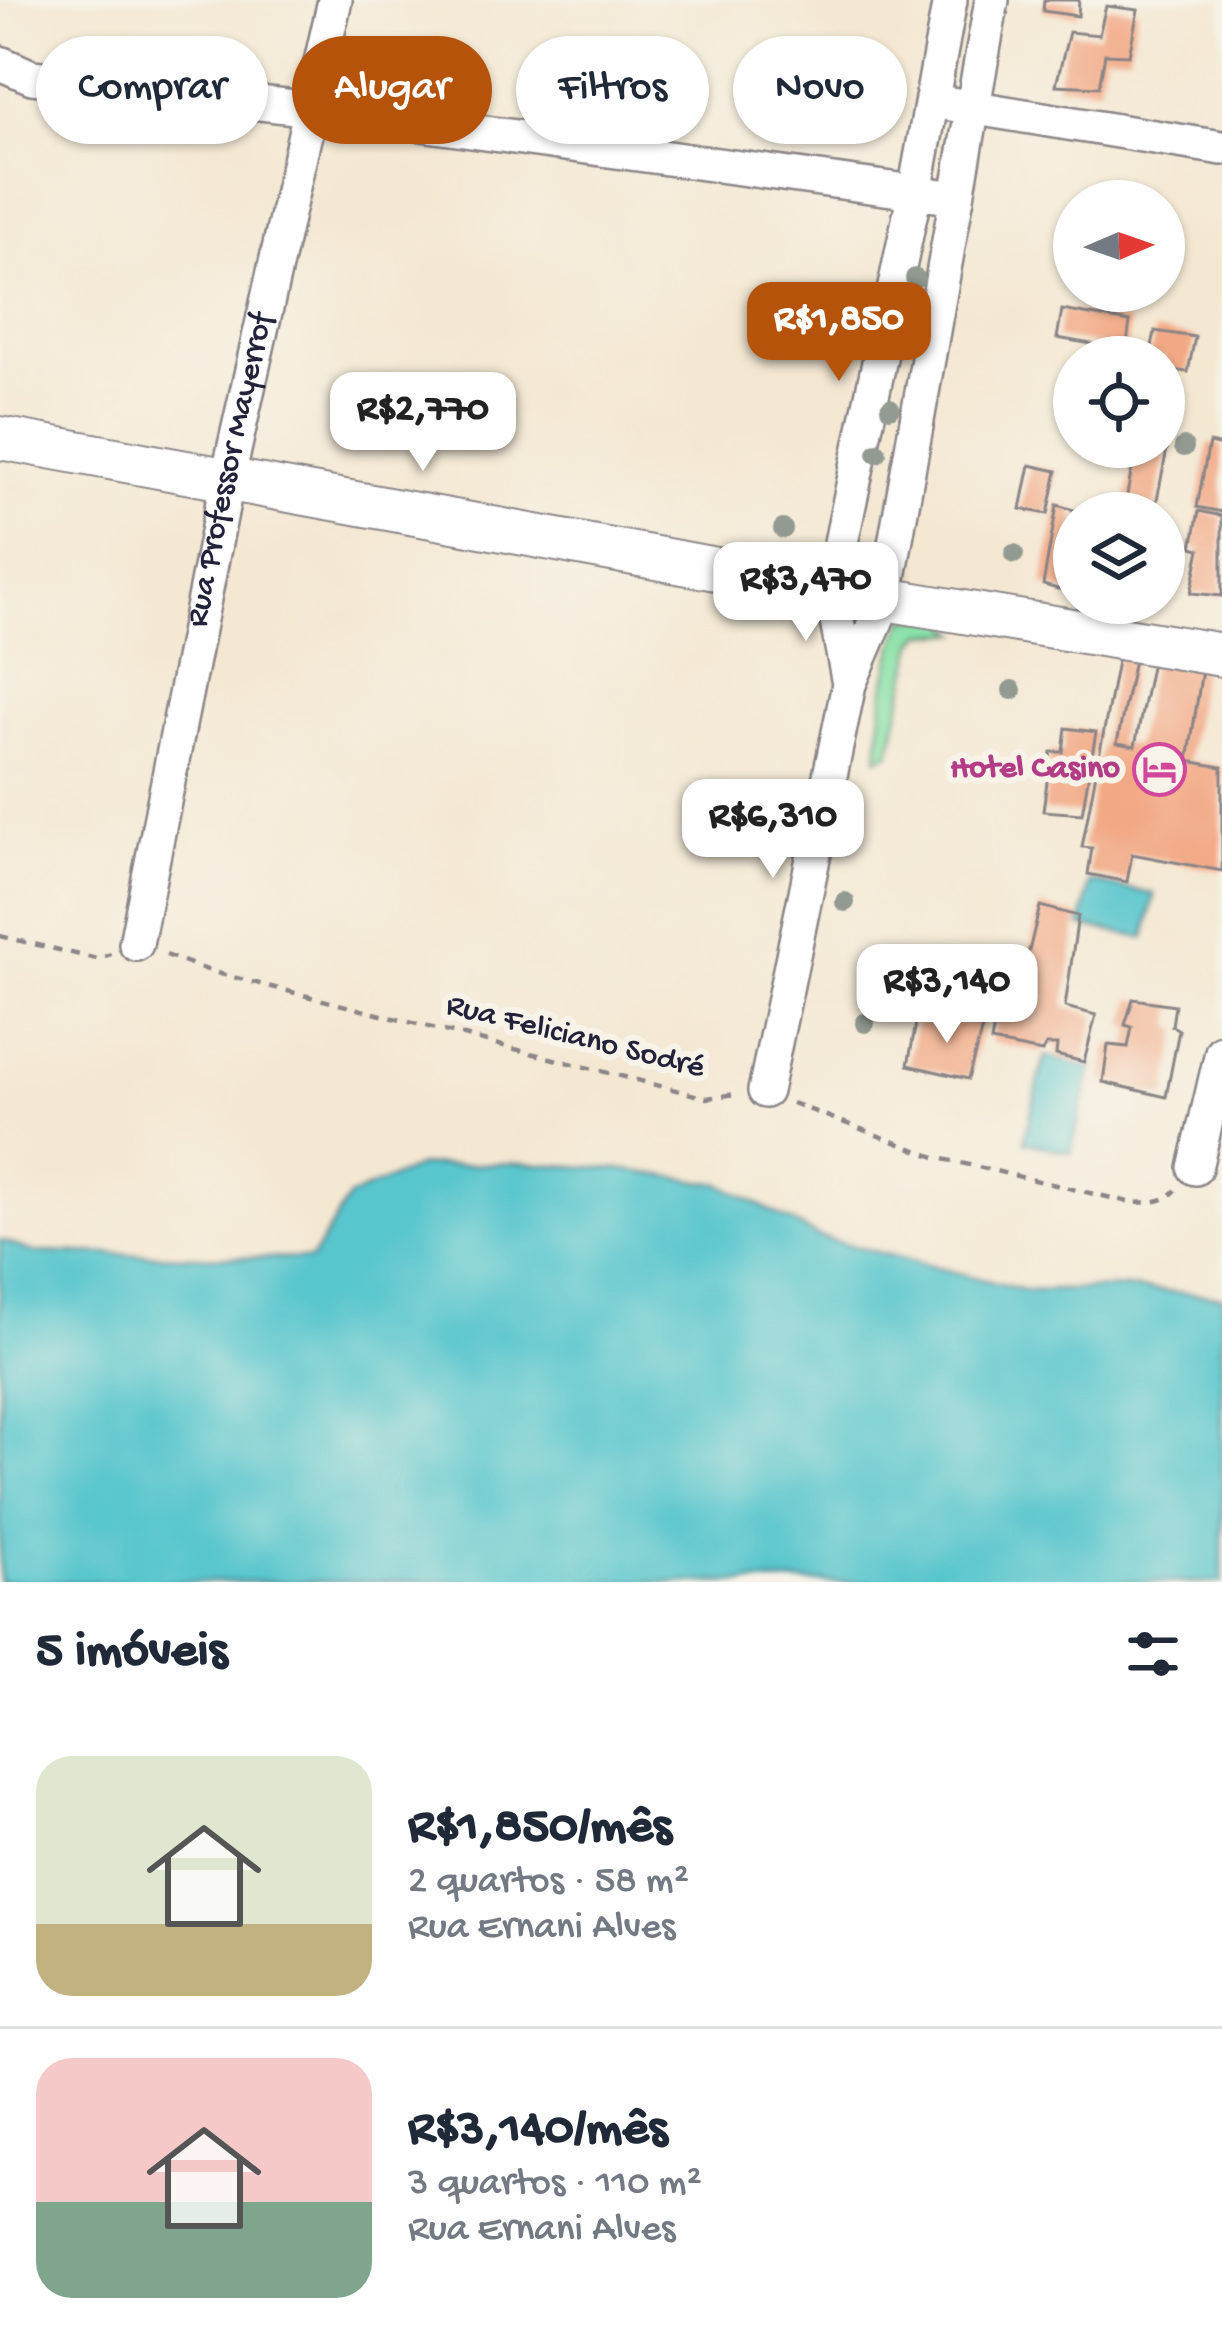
<!DOCTYPE html>
<html lang="pt">
<meta charset="utf-8">
<style>
:root{--surface:#fff;--page:#f6f6f7;--text:#1f2937;--muted:#747a83;--line:#e0e1e3;--accent:#b45309}
body{margin:0;font-family:"Gochi Hand",sans-serif;background:var(--page);color:var(--text);height:100vh;display:flex;flex-direction:column;font-size:45px;white-space:nowrap}
*{box-sizing:border-box;margin:0}
p{font-size:39px;color:var(--muted)}
.icon{flex:none;width:66px;height:66px;fill:none;stroke:currentColor;stroke-width:2;stroke-linecap:round;stroke-linejoin:round}
.map{position:relative;height:1582px;overflow:hidden}
.side{display:flex;flex-direction:column;background:var(--surface);flex:1}
.side>*{flex:none}
.top-card{position:absolute;left:36px;top:36px;width:1152px;height:108px;display:flex;gap:24px}
.needle{width:78px;rotate:88deg}
.controls{position:absolute;left:1053px;top:180px;display:grid;gap:24px}
.controls a{display:grid;place-items:center;width:132px;height:132px;border-radius:50%;background:var(--surface);box-shadow:0 3px 9px #0004;font-size:60px}
.price{position:absolute;translate:-50% -102px;padding:0 27px;border-radius:24px;background:#fff;color:#222;font-size:39px;line-height:78px;filter:drop-shadow(0 3px 6px #0008)}
.price::after{content:'';position:absolute;left:50%;top:72px;width:36px;height:27px;margin-left:-18px;background:inherit;clip-path:polygon(0 0,100% 0,50% 100%)}
.price.on{background:var(--accent);color:#fff}
ul{padding:0;list-style:none}
li{display:flex;align-items:center;gap:36px;height:300px;padding:0 36px}
li+li{border-top:3px solid var(--line)}
li span{display:grid;place-items:center;flex:none;width:336px;height:240px;border-radius:36px;color:#555}
li>.icon{margin-inline-start:auto}
span .icon{width:144px;height:144px;fill:#fffc;stroke-width:1}
li b{font-size:51px}
h2{display:flex;justify-content:space-between;align-items:center;height:144px;padding:0 36px;font-size:51px}
.chip{padding:0 42px;border-radius:54px;background:var(--surface);box-shadow:0 3px 9px #0004;font-size:42px;line-height:108px}
.chip.on{background:var(--accent);color:#fff}
.map>svg:first-child{display:block}
</style>
<div class="map">
<svg width="1222" height="1582" viewBox="0 0 1222 1582">
<rect width="100%" height="100%" fill="#f7f3e8"/>
<filter id="ink" filterUnits="userSpaceOnUse"><feTurbulence type="fractalNoise" baseFrequency=".00833" numOctaves="2"/><feDisplacementMap in="SourceGraphic" scale="24" xChannelSelector="R" yChannelSelector="G"/><feConvolveMatrix kernelMatrix="1 2 1 2 8 2 1 2 1" color-interpolation-filters="sRGB"/></filter>
<filter id="wash" filterUnits="userSpaceOnUse"><feTurbulence type="fractalNoise" baseFrequency=".004" numOctaves="4" result="noise"/><feDisplacementMap in="SourceGraphic" scale="48" xChannelSelector="R" yChannelSelector="G"/><feGaussianBlur stdDeviation="2.7" result="paint"/><feColorMatrix in="noise" values="0 0 0 0 0 0 0 0 0 0 0 0 0 0 0 0 0 1.4 0 .05"/><feComposite in="paint" operator="in"/></filter>
<g filter="url(#wash)">
<rect width="100%" height="100%" fill="#f4e8d3"/>
<path fill="#88e1a7" stroke="#558271" stroke-width="3" d="M906 618 943 619 959 633 923 634 915 643 890 753 878 758C881 714 885 658 906 618Z"/>
<path fill="#59c6cd" stroke="#3e7484" stroke-width="3" d="M1090 882 1154 894 1145 938 1081 926Z
M1045 1056 1092 1068 1071 1153 1024 1141Z
M519 1163 620 1169 721 1184 819 1237 1027 1291 1125 1288 1222 1296V1582H0V1240L33 1252 311 1259 349 1197 419 1166Z"/>
<g id="blocks">
<path fill="#f2a884" d="M1044 0H1079L1078 16 1043 11Z
M1106 6 1138 10 1129 55 1105 54 1099 87 1056 85 1069 32 1099 35Z
M1062 310 1130 322 1126 350 1057 338Z
M1155 331 1195 337 1188 372 1164 369V357H1150Z
M1164 428 1171 429 1156 505 1140 504 1159 507 1158 513H1132L1134 501 1126 500 1136 447H1164Z
M1209 443 1222 446V512L1197 507Z
M1093 447H1128L1126 455Z
M1030 465 1057 471 1048 514 1021 509Z
M1057 505 1074 510 1073 593 1043 585Z
M1199 511 1222 516V596L1191 593 1200 549 1192 547Z
M1164 538 1172 539 1166 567H1164Z
M1118 656 1134 660 1117 743 1135 746 1152 662 1202 670 1188 761 1222 767V871L1132 854 1127 882 1088 874 1092 848 1082 847Z
M1066 728 1096 732 1082 814 1043 811 1051 752H1063Z
M1040 906 1078 916 1065 1007 1096 1015 1084 1062 1056 1055 1057 1045H1046L1042 1052 991 1042 1001 989 1019 992Z
M940 967 982 980 978 997 935 985Z
M1133 999 1175 1005 1172 1026 1179 1030 1166 1097 1103 1082 1108 1045 1128 1047 1132 1027 1125 1025Z
M957 1014 985 1018 968 1079 908 1065 917 1018 953 1028Z"/>
</g>
</g>
<g filter="url(#ink)">
<use href="#blocks" fill-opacity="0" stroke="#8b8587" stroke-width="3"/>
<g fill="none" stroke-linecap="round" stroke-linejoin="round">
<defs>
<g id="minor">
<path d="M0 63 32 77 312 109 957 198"/>
<path d="M951 104 1222 148"/>
<path d="M849 684 831 590 915 192 950 0"/>
<path id="s1" d="M136 944 228 477 335 0"/>
<path d="M765 1091 849 684 885 600 992 0"/>
<path d="M1195 1168 1222 1052"/>
</g>
<path id="tertiary" d="M0 438 831 590 1222 655"/>
</defs>
<use href="#minor" stroke="#8b8587" stroke-width="38"/>
<use href="#tertiary" stroke="#8b8587" stroke-width="46"/>
<path stroke="#8b8587" stroke-width="4.5" stroke-dasharray="9 9" stroke-linecap="butt" d="M0 936 97 959 111 954
M166 955 213 972 707 1098 736 1094
M792 1103 935 1157 1133 1203C1148 1202 1165 1203 1176 1190"/>
<use href="#minor" stroke="#fff" stroke-width="33"/>
<use href="#tertiary" stroke="#fff" stroke-width="42"/>
</g>
<g fill="#929a91">
<circle cx="915" cy="278" r="10"/>
<circle cx="890" cy="408" r="10"/>
<circle cx="1184" cy="447" r="10"/>
<circle cx="877" cy="453" r="10"/>
<circle cx="783" cy="529" r="10"/>
<circle cx="1014" cy="554" r="10"/>
<circle cx="1012" cy="690" r="10"/>
<circle cx="845" cy="902" r="10"/>
<circle cx="865" cy="1023" r="10"/>
</g>
</g>
<defs>
<symbol id="hotel-ring" viewBox="-11 -11 22 22"><circle r="9.5" fill="#f7f3e8" stroke="#d1479c" stroke-width="1.5"/><path d="M-6-4.5h1.5V1H6V5H4.5V3h-9V5H-6ZM-4 0a1.8 1.8 0 1 1 3.6 0ZM.5 0V-2.5h3Q6-2.5 6 0Z" fill="#d1479c"/></symbol>
</defs>
<g fill-rule="evenodd">
<use href="#hotel-ring" x="1130" y="740" width="59" height="59"/>
</g>
<g text-anchor="middle" dominant-baseline="central" stroke-width="12" stroke-linejoin="round" paint-order="stroke">
<g font-size="33" fill="#22223b" stroke="#f7f3e8">
<text stroke="none"><textPath href="#s1" startOffset="483">Rua Professor Mayerrof</textPath></text>
<text transform="translate(575 1038) rotate(14)">Rua Feliciano Sodré</text>
</g>
<g font-size="33" font-weight="bold" fill="#b23c85" stroke="#f7f3e8" text-anchor="end">
<text x="1120" y="770">Hotel Casino</text>
</g>
</g>
</svg>
<div class="controls">
<a><svg class="needle" viewBox="-14 -14 28 28"><path d="M0-13l5 13h-10z" fill="#e53935"/><path d="M0 13l5-13h-10z" fill="#747a83"/></svg></a>
<a><svg class="icon" aria-label="locate" viewBox="0 0 24 24"><circle cx="12" cy="12" r="6"/><path d="M12 2v4M12 18v4M2 12h4M18 12h4"/></svg></a>
<a><svg class="icon" aria-label="layers" viewBox="0 0 24 24"><path d="M12 4l9 5-9 5-9-5zM3 14l9 5 9-5"/></svg></a>
</div>
<b class="price on" style="left:839px;top:384px">R$1,850</b>
<b class="price" style="left:423px;top:474px">R$2,770</b>
<b class="price" style="left:806px;top:644px">R$3,470</b>
<b class="price" style="left:773px;top:881px">R$6,310</b>
<b class="price" style="left:947px;top:1046px">R$3,140</b>
<div class="top-card">
<a class="chip">Comprar</a>
<a class="chip on">Alugar</a>
<a class="chip">Filtros</a>
<a class="chip">Novo</a>
</div>
</div>
<section class="side">
<h2>5 imóveis<svg class="icon" aria-label="filters" viewBox="0 0 24 24"><path d="M4 7h16M4 17h16"/><circle cx="9" cy="7" r="2"/><circle cx="15" cy="17" r="2"/></svg></h2>
<ul>
<li><span style="background:linear-gradient(#dfe7d0 70%,#c2b280 0)"><svg class="icon" aria-label="home" viewBox="0 0 24 24"><path d="M3 11l9-7 9 7M6 9v11h12V9"/></svg></span><div><b>R$1,850/mês</b><p>2 quartos · 58 m²</p><p>Rua Ernani Alves</p></div></li>
<li><span style="background:linear-gradient(#f6c9c9 60%,#7fa58c 0)"><svg class="icon" aria-label="home" viewBox="0 0 24 24"><path d="M3 11l9-7 9 7M6 9v11h12V9"/></svg></span><div><b>R$3,140/mês</b><p>3 quartos · 110 m²</p><p>Rua Ernani Alves</p></div></li>
</ul>
</section>
